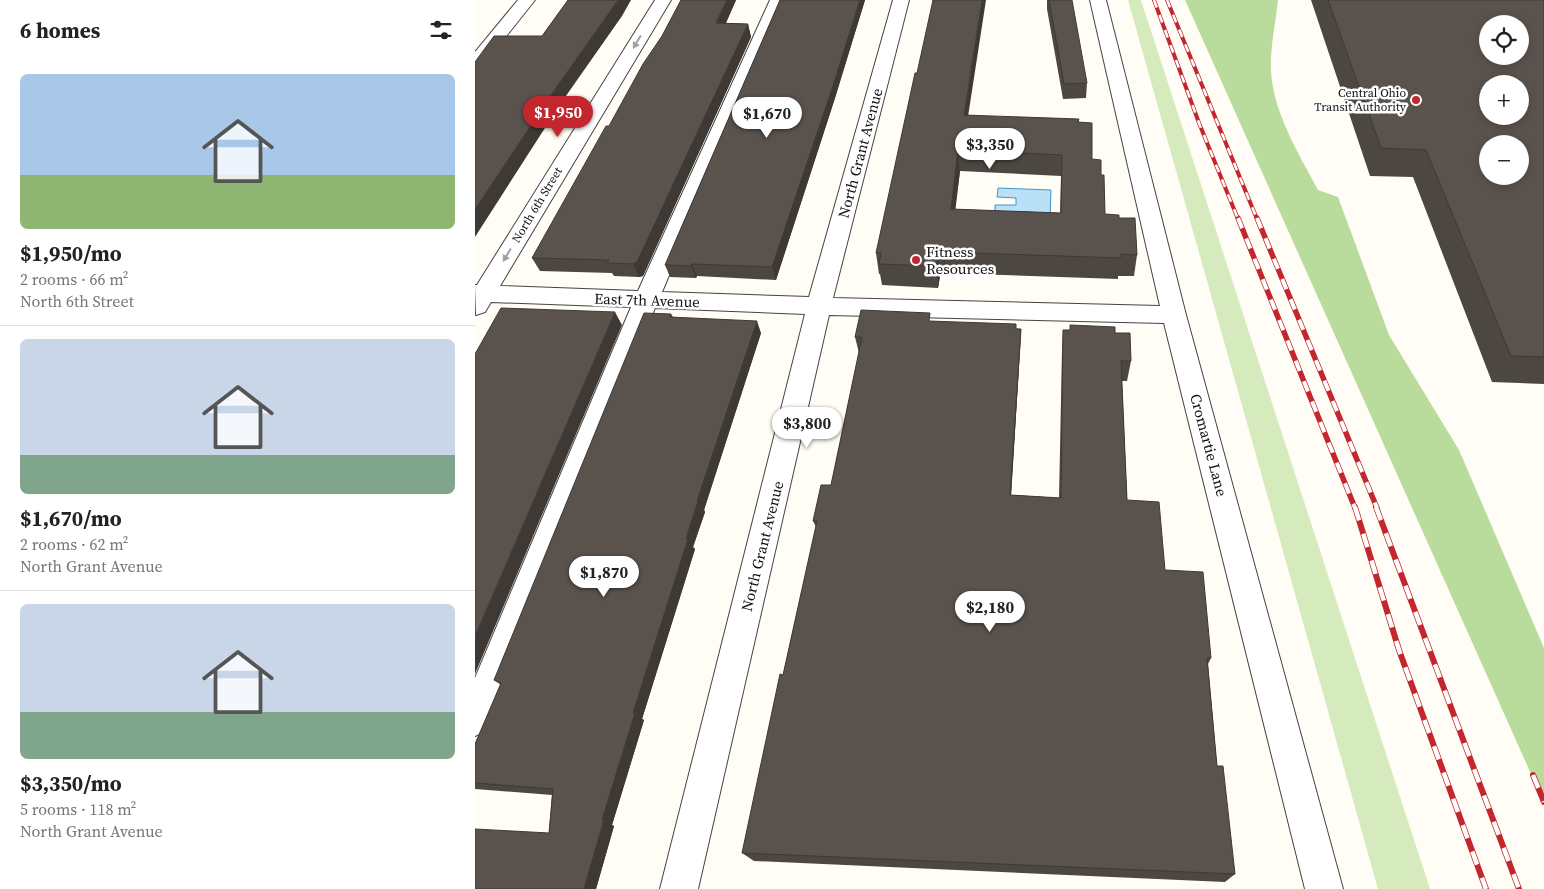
<!DOCTYPE html>
<meta charset="utf-8">
<style>
:root{--surface:#fff;--page:#f2f2f2;--text:#222;--muted:#767676;--line:#e0e0e0;--accent:#c4262e}
body{margin:0;font-family:"Source Serif 4",serif;background:var(--page);color:var(--text);height:100vh;display:flex;flex-direction:column;font-size:19px;white-space:nowrap}
*{box-sizing:border-box;margin:0}
p{font-size:16px;color:var(--muted)}
.icon{flex:none;width:28px;height:28px;fill:none;stroke:currentColor;stroke-width:2;stroke-linecap:round;stroke-linejoin:round}
.map{position:relative;flex:1;overflow:hidden}
.drawer{display:flex;flex-direction:column;background:var(--surface);width:475px}
.drawer>*{flex:none}
.buttons{position:absolute;left:1004px;top:15px;display:grid;gap:10px}
.buttons a{display:grid;place-items:center;width:50px;height:50px;border-radius:50%;background:var(--surface);box-shadow:0 2px 8px #0003;font-size:25px}
.price{position:absolute;translate:-50% -42px;padding:0 11px;border-radius:18px;background:#fff;color:#222;font-size:16px;line-height:32px;filter:drop-shadow(0 1px 2px #0008)}
.price::after{content:'';position:absolute;left:50%;top:30px;width:15px;height:11px;margin-left:-8px;background:inherit;clip-path:polygon(0 0,100% 0,50% 100%)}
.price.current{background:var(--accent);color:#fff}
ul{padding:0;list-style:none}
li{display:grid;align-content:center;gap:10px;height:265px;padding:0 20px}
li+li{border-top:1px solid var(--line)}
li span{display:grid;place-items:center;height:155px;border-radius:8px;color:#555}
li>.icon{margin-inline-start:auto}
span .icon{width:90px;height:90px;fill:#fffc;stroke-width:1}
li b{font-size:21px}
h2{display:flex;justify-content:space-between;align-items:center;height:60px;padding:0 20px;font-size:21px}
main{display:flex;flex:1;min-height:0}
.map>svg:first-child{display:block}
</style>
<main>
<section class="drawer">
<h2>6 homes<svg class="icon" aria-label="filters" viewBox="0 0 24 24"><path d="M4 7h16M4 17h16"/><circle cx="9" cy="7" r="2"/><circle cx="15" cy="17" r="2"/></svg></h2>
<ul>
<li><span style="background:linear-gradient(#a9c7e8 65%,#8fb573 0)"><svg class="icon" aria-label="home" viewBox="0 0 24 24"><path d="M3 11l9-7 9 7M6 9v11h12V9"/></svg></span><div><b>$1,950/mo</b><p>2 rooms · 66 m²</p><p>North 6th Street</p></div></li>
<li><span style="background:linear-gradient(#c9d6e8 75%,#7fa58c 0)"><svg class="icon" aria-label="home" viewBox="0 0 24 24"><path d="M3 11l9-7 9 7M6 9v11h12V9"/></svg></span><div><b>$1,670/mo</b><p>2 rooms · 62 m²</p><p>North Grant Avenue</p></div></li>
<li><span style="background:linear-gradient(#c9d6e8 70%,#7fa58c 0)"><svg class="icon" aria-label="home" viewBox="0 0 24 24"><path d="M3 11l9-7 9 7M6 9v11h12V9"/></svg></span><div><b>$3,350/mo</b><p>5 rooms · 118 m²</p><p>North Grant Avenue</p></div></li>
</ul>
</section>
<div class="map">
<svg width="1069" height="889" viewBox="0 0 1069 889">
<rect width="100%" height="100%" fill="#fffdf5"/>
<path fill="#d5ebbd" d="M653 0H666L955 889H903Z"/>
<path fill="#b9dc9c" d="M710 0H803C801 19 797 38 796 57 793 105 822 150 843 190L863 197 914 335 984 450 1069 648V803Z"/>
<path fill="#b9e0f7" stroke="#3f96cf" d="M523 188 576 190 575 218 520 216V205H541V198L522 197Z"/>
<g fill="none" stroke-linecap="round" stroke-linejoin="round">
<defs>
<path id="minor" d="M43 0H60L6 68 0 69V52Z
M180 0H196L25 286 163 291 295 0H311L187 292 334 297 418 0H434L358 298 685 306 615 0H631L711 315 868 889H830L689 323 354 315 223 889H185L330 314 180 308 12 731 0 736V678L156 307 16 302 10 312 1 315 0 285H2Z"/>
</defs>
<use href="#minor" stroke="#444" stroke-width="2"/>
<use href="#minor" fill="#fff" fill-rule="evenodd"/>
<defs>
<path id="rail-far2" d="M679 0 724 123 763 219
M692 0 782 219"/>
<path id="rail-far1" d="M763 218 880 508
M782 218 902 508"/>
<path id="rail" d="M880 507 924 650 1011 889
M901 507 1044 889
M1058 775 1069 802"/>
</defs>
<use href="#rail-far2" stroke="#c4262e" stroke-width="4"/>
<use href="#rail-far1" stroke="#c4262e" stroke-width="5.5"/>
<use href="#rail" stroke="#c4262e" stroke-width="6"/>
<use href="#rail-far2" stroke="#fff" stroke-width="2.5" stroke-dasharray="8" stroke-linecap="butt"/>
<use href="#rail-far1" stroke="#fff" stroke-width="4" stroke-dasharray="11" stroke-linecap="butt"/>
<use href="#rail" stroke="#fff" stroke-width="4.5" stroke-dasharray="14" stroke-linecap="butt"/>
</g>
<path fill="#4d4742" fill-rule="evenodd" d="M206 0H261L251 23 273 24 276 37 168 276 164 277 139 276 137 273 65 271 57 258 187 36Z
M305 0H390L360 98 301 280 222 276 221 278 195 277 190 265Z
M572 0H574L612 83 611 98 588 99 572 9Z
M836 0H1069V384L1017 382 938 177 895 176Z
M493 115 603 122 617 159 626 175 630 214 644 218 662 255 659 276H643V279L470 273V276H465L463 288 407 285 405 274H404L401 253ZM485 171 586 176 585 213 480 209Z
M196 314 198 317 286 333 229 510 230 512 218 547 220 549 167 719 169 720 137 825 139 826 121 889H0L74 833 77 795 0 789V744L26 685 19 680Z
M456 321 546 329 545 350 536 495 584 498 587 351 588 330 640 333 656 361 652 381H647L652 500 736 658 733 664 742 766 760 874 750 882 279 861 267 853 308 675 341 527 338 521 356 485 384 353 380 337Z"/>
<path fill="#3f3936" d="M143 0H156L147 16 86 103 0 237V209L80 89Z
M252 0H261L245 36 241 23Z
M385 0H390L360 98 301 280 297 267Z
M507 0H511L490 136 489 115Z
M273 24 276 37 168 276 164 277 158 264Z
M483 150 485 171 478 230 476 209Z
M469 252 470 273V276L468 255Z
M463 255 465 276 463 288 461 266Z
M217 264 222 276 221 278 216 266Z
M140 312 147 325 0 674V636Z
M282 321 286 333 229 510 230 512 218 547 220 549 167 719 169 720 137 825 139 826 121 889H109L127 820 158 713 222 501Z
M546 329 545 350 535 513V495Z"/>
<path fill="#5a524d" stroke="#3f3936" fill-rule="evenodd" d="M93 0H143L80 89 0 209V62L19 36H67Z
M206 0H252L241 23 273 24 162 262 158 264 132 263 134 260 57 258 131 126H134L168 64 187 36Z
M305 0H385L358 86 297 267 217 264 216 266 190 265Z
M458 0H507L489 115 604 119 603 122 617 123V159L626 160V175H629L630 214 644 215V218H660L662 255 646 254V258L469 252 468 255H463L461 266 404 264 406 253H401L440 73H442ZM483 150 587 155 586 213 476 209Z
M574 0H597L612 83 589 84Z
M853 0H1069V357L1036 356 951 150 906 148ZM1012 24H1045V56H1012ZM1012 84H1045V116H1012ZM1012 144H1045V176H1012Z
M26 308 140 312 0 636V354Z
M386 310 455 313 454 321 541 324V329H546L535 495 586 498 588 330H595V325L640 327V333H655L656 361H646L652 500 684 502 690 570 728 572 736 658H732L742 766H748L760 874 267 853 305 674 308 675 342 521H338L346 485H356L387 337H380Z
M169 313 196 314 195 317 282 321 222 501H223L211 539H213L158 713H160L127 820H129L109 889H0V829L74 833 78 789 0 783V744L26 683 19 680Z"/>
<defs><path id="oneway-solid" d="M-6-.8H1V-3.2L6.5 0L1 3.2V.8H-6Z" transform="scale(1.25)"/></defs>
<g fill="#a0a0a0">
<use href="#oneway-solid" transform="translate(162 42) rotate(121)"/>
<use href="#oneway-solid" transform="translate(32 255) rotate(121)"/>
</g>
<g fill="#c4262e" stroke="#fff" stroke-width="2">
<circle cx="941" cy="100" r="5"/>
<circle cx="441" cy="260" r="5"/>
</g>
<g text-anchor="middle" dominant-baseline="central" stroke-width="5" stroke-linejoin="round" paint-order="stroke">
<g font-size="12" fill="#111" stroke="#fff" text-anchor="end">
<text x="931" y="93">Central Ohio<tspan x="931" dy="14">Transit Authority</tspan></text>
</g>
<g font-size="12" fill="#111" stroke="#fff">
<text transform="translate(62 205) rotate(-59)">North 6th Street</text>
</g>
<g font-size="15" fill="#111" stroke="#fff">
<text transform="translate(385 153) rotate(-75)">North Grant Avenue</text>
<text transform="translate(172 300) rotate(2)">East 7th Avenue</text>
<text transform="translate(734 445) rotate(75)">Cromartie Lane</text>
<text transform="translate(287 546) rotate(-76)">North Grant Avenue</text>
</g>
<g font-size="15" fill="#111" stroke="#fff" text-anchor="start">
<text x="451" y="251">Fitness<tspan x="451" dy="17">Resources</tspan></text>
</g>
</g>
</svg>
<div class="buttons">
<a><svg class="icon" aria-label="locate" viewBox="0 0 24 24"><circle cx="12" cy="12" r="6"/><path d="M12 2v4M12 18v4M2 12h4M18 12h4"/></svg></a>
<a>+</a>
<a>−</a>
</div>
<b class="price current" style="left:83px;top:138px">$1,950</b>
<b class="price" style="left:292px;top:139px">$1,670</b>
<b class="price" style="left:515px;top:170px">$3,350</b>
<b class="price" style="left:332px;top:449px">$3,800</b>
<b class="price" style="left:129px;top:598px">$1,870</b>
<b class="price" style="left:515px;top:633px">$2,180</b>
</div>
</main>
